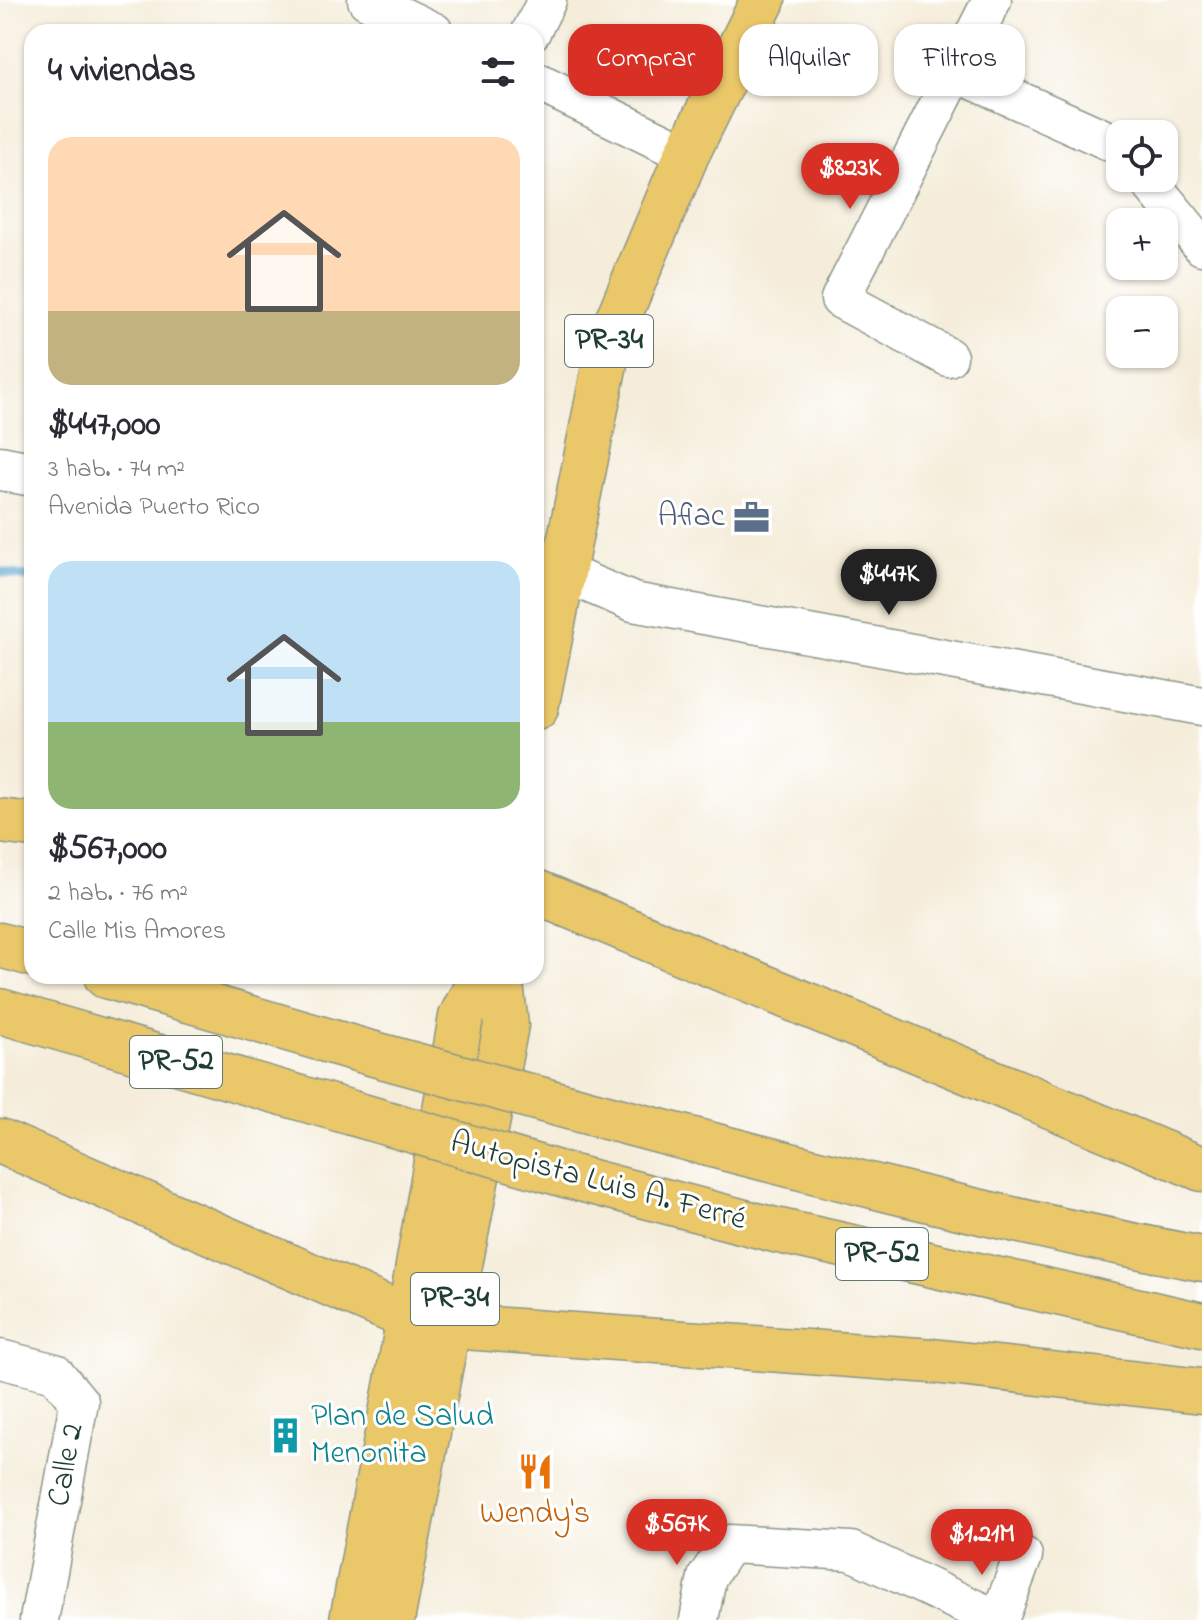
<!DOCTYPE html>
<html lang="es">
<meta charset="utf-8">
<style>
:root{--surface:#fff;--page:#f2f2f3;--text:#2b2b33;--muted:#7c7c81;--accent:#d93025}
body{margin:0;font-family:"Indie Flower",sans-serif;background:var(--page);color:var(--text);height:100vh;display:flex;flex-direction:column;font-size:30px;white-space:nowrap}
*{box-sizing:border-box;margin:0}
p{font-size:26px;color:var(--muted)}
.icon{flex:none;width:44px;height:44px;fill:none;stroke:currentColor;stroke-width:2;stroke-linecap:round;stroke-linejoin:round}
.map{position:relative;flex:1;overflow:hidden}
.drawer{position:absolute;left:24px;top:24px;width:520px;height:960px;display:flex;flex-direction:column;background:var(--surface);border-radius:24px;box-shadow:0 2px 6px #0004}
.drawer>*{flex:none}
.banner{position:absolute;left:568px;top:24px;width:514px;height:72px;display:flex;gap:16px}
.controls{position:absolute;left:1106px;top:120px;display:grid;gap:16px}
.controls a{display:grid;place-items:center;width:72px;height:72px;border-radius:16px;background:var(--surface);box-shadow:0 2px 6px #0004;font-size:40px}
.price{position:absolute;translate:-50% -68px;padding:0 18px;border-radius:28px;background:var(--accent);color:#fff;font-size:26px;line-height:52px;filter:drop-shadow(0 2px 4px #0008)}
.price::after{content:'';position:absolute;left:50%;top:48px;width:24px;height:18px;margin-left:-12px;background:inherit;clip-path:polygon(0 0,100% 0,50% 100%)}
.price.on{background:#222;color:#fff}
ul{padding:0;list-style:none}
li{display:grid;align-content:center;gap:16px;height:424px;padding:0 24px}
li span{display:grid;place-items:center;height:248px;border-radius:24px;color:#555}
li>.icon{margin-inline-start:auto}
span .icon{width:144px;height:144px;fill:#fffc;stroke-width:1}
li b{font-size:34px}
h2{display:flex;justify-content:space-between;align-items:center;height:96px;padding:0 24px;font-size:34px}
.pill{padding:0 28px;border-radius:24px;background:var(--surface);box-shadow:0 2px 6px #0004;font-size:28px;line-height:72px}
.pill.on{background:var(--accent);color:#fff}
.map>svg:first-child{display:block}
</style>
<div class="map">
<svg width="1202" height="1620" viewBox="0 0 1202 1620">
<rect width="100%" height="100%" fill="#fff"/>
<filter id="ink" filterUnits="userSpaceOnUse"><feTurbulence type="fractalNoise" baseFrequency=".0125" numOctaves="2"/><feDisplacementMap in="SourceGraphic" scale="16" xChannelSelector="R" yChannelSelector="G"/><feConvolveMatrix kernelMatrix="1 2 1 2 8 2 1 2 1" color-interpolation-filters="sRGB"/></filter>
<filter id="wash" filterUnits="userSpaceOnUse"><feTurbulence type="fractalNoise" baseFrequency=".006" numOctaves="4" result="noise"/><feDisplacementMap in="SourceGraphic" scale="32" xChannelSelector="R" yChannelSelector="G"/><feGaussianBlur stdDeviation="1.8" result="paint"/><feColorMatrix in="noise" values="0 0 0 0 0 0 0 0 0 0 0 0 0 0 0 0 0 1.4 0 .05"/><feComposite in="paint" operator="in"/></filter>
<g filter="url(#wash)">
<rect width="100%" height="100%" fill="#f5edda"/>
<g fill="none" stroke-linecap="round" stroke-linejoin="round">
<path stroke="#56a2ce" stroke-width="9" d="M0 572 32 578"/>
</g>
</g>
<g filter="url(#ink)">
<g fill="none" stroke-linecap="round" stroke-linejoin="round">
<defs>
<path id="minor" d="M367 0 434 32
M531 32 547 0
M955 72 1120 146
M536 81 687 154
M1146 178 1202 246
M948 357 840 299 992 0
M562 572 633 602 1202 706
M0 1359 55 1373 79 1402 39 1620
M699 1620 707 1577 729 1544 851 1551 998 1620
M999 1620 1023 1556"/>
<path id="tertiary" d="M0 468 32 474"/>
<path id="primary" d="M536 708 610 338 687 154 763 0
M352 1620 409 1318 461 1017 482 976
M392 1620 506 1025 500 976"/>
<path id="motorway" d="M0 821 32 825
M536 892 1202 1169
M0 945 32 954
M106 976 367 1052
M0 1011 352 1113
M580 1110C786 1165 992 1219 1202 1259
M0 1141 409 1318 450 1326 933 1361 1202 1391
M565 1175 775 1230 1202 1325"/>
</defs>
<use href="#minor" stroke="#8a9587" stroke-width="41"/>
<use href="#tertiary" stroke="#8a9587" stroke-width="47"/>
<use href="#primary" stroke="#8a9587" stroke-width="47"/>
<use href="#motorway" stroke="#8a9587" stroke-width="47"/>
<use href="#minor" stroke="#fff" stroke-width="38"/>
<use href="#tertiary" stroke="#fff" stroke-width="44"/>
<use href="#primary" stroke="#eac769" stroke-width="44"/>
<use href="#motorway" stroke="#eac769" stroke-width="44"/>
<defs>
<path id="motorway-bridge" d="M367 1052 580 1110
M352 1113 565 1175"/>
</defs>
<use href="#motorway-bridge" stroke="#8a9587" stroke-width="47" stroke-linecap="butt"/>
<use href="#motorway-bridge" stroke="#eac769" stroke-width="44"/>
</g>
</g>
<defs>
<symbol id="office-bare" viewBox="-9 -9 18 18"><path d="M-6-3h4V-5.5h4V-3h4V5H-6ZM-1-4.5V-3h2v-1.5ZM-6 0V1H6V0Z" fill="#5c6f8a" stroke="#fff" stroke-width="2.5" paint-order="stroke"/></symbol>
<symbol id="building-bare" viewBox="-9 -9 18 18"><path d="M-4-6H4V6H1V3H-1V6H-4ZM-2.5-4.3h1.7v1.8h-1.7ZM.8-4.3h1.7v1.8H.8ZM-2.5-1h1.7V.8h-1.7ZM.8-1h1.7V.8H.8Z" fill="#0f9aa8" stroke="#fff" stroke-width="2.5" paint-order="stroke"/></symbol>
<symbol id="restaurant-bare" viewBox="-9 -9 18 18"><path d="M-5-6h1v4h1v-4h1v4h1v-4h1v5L-1.5 .5V6h-2V.5L-5-1ZM5-6V6H3V1.5H1.5Q1.5-4 5-6Z" fill="#e8710a" stroke="#fff" stroke-width="2.5" paint-order="stroke"/></symbol>
</defs>
<g fill-rule="evenodd">
<use href="#office-bare" x="726" y="492" width="51" height="51"/>
<use href="#building-bare" x="260" y="1410" width="51" height="51"/>
<use href="#restaurant-bare" x="510" y="1446" width="51" height="51"/>
</g>
<g text-anchor="middle" dominant-baseline="central" stroke-width="6" stroke-linejoin="round" paint-order="stroke">
<g fill="#fff" stroke="#627771" stroke-width="2">
<rect x="565" y="315" width="88" height="52" rx="6"/>
<rect x="130" y="1036" width="92" height="52" rx="6"/>
<rect x="836" y="1228" width="92" height="52" rx="6"/>
<rect x="411" y="1273" width="88" height="52" rx="6"/>
</g>
<g font-size="30" font-weight="bold" fill="#1f3d34">
<text x="609" y="341">PR-34</text>
<text x="176" y="1062">PR-52</text>
<text x="882" y="1254">PR-52</text>
<text x="455" y="1299">PR-34</text>
</g>
<g font-size="32" fill="#4e5e75" stroke="#fff" text-anchor="end">
<text x="725" y="517">Aflac</text>
</g>
<g font-size="32" fill="#1f3d34" stroke="#fff">
<text transform="translate(598 1182) rotate(15)">Autopista Luis A. Ferré</text>
<text transform="translate(67 1465) rotate(-80)">Calle 2</text>
</g>
<g font-size="32" fill="#0d838f" stroke="#fff" text-anchor="start">
<text x="311" y="1417">Plan de Salud<tspan x="311" dy="37">Menonita</tspan></text>
</g>
<g font-size="32" fill="#c56008" stroke="#fff">
<text x="535" y="1514">Wendy's</text>
</g>
</g>
</svg>
<div class="controls">
<a><svg class="icon" aria-label="locate" viewBox="0 0 24 24"><circle cx="12" cy="12" r="6"/><path d="M12 2v4M12 18v4M2 12h4M18 12h4"/></svg></a>
<a>+</a>
<a>−</a>
</div>
<b class="price" style="left:850px;top:211px">$823K</b>
<b class="price on" style="left:889px;top:617px">$447K</b>
<b class="price" style="left:677px;top:1567px">$567K</b>
<b class="price" style="left:982px;top:1577px">$1.21M</b>
<div class="banner">
<a class="pill on">Comprar</a>
<a class="pill">Alquilar</a>
<a class="pill">Filtros</a>
</div>
<section class="drawer">
<h2>4 viviendas<svg class="icon" aria-label="filters" viewBox="0 0 24 24"><path d="M4 7h16M4 17h16"/><circle cx="9" cy="7" r="2"/><circle cx="15" cy="17" r="2"/></svg></h2>
<ul>
<li><span style="background:linear-gradient(#ffd9b3 70%,#c2b280 0)"><svg class="icon" aria-label="home" viewBox="0 0 24 24"><path d="M3 11l9-7 9 7M6 9v11h12V9"/></svg></span><div><b>$447,000</b><p>3 hab. · 74 m²</p><p>Avenida Puerto Rico</p></div></li>
<li><span style="background:linear-gradient(#bfe0f5 65%,#8fb573 0)"><svg class="icon" aria-label="home" viewBox="0 0 24 24"><path d="M3 11l9-7 9 7M6 9v11h12V9"/></svg></span><div><b>$567,000</b><p>2 hab. · 76 m²</p><p>Calle Mis Amores</p></div></li>
</ul>
</section>
</div>
